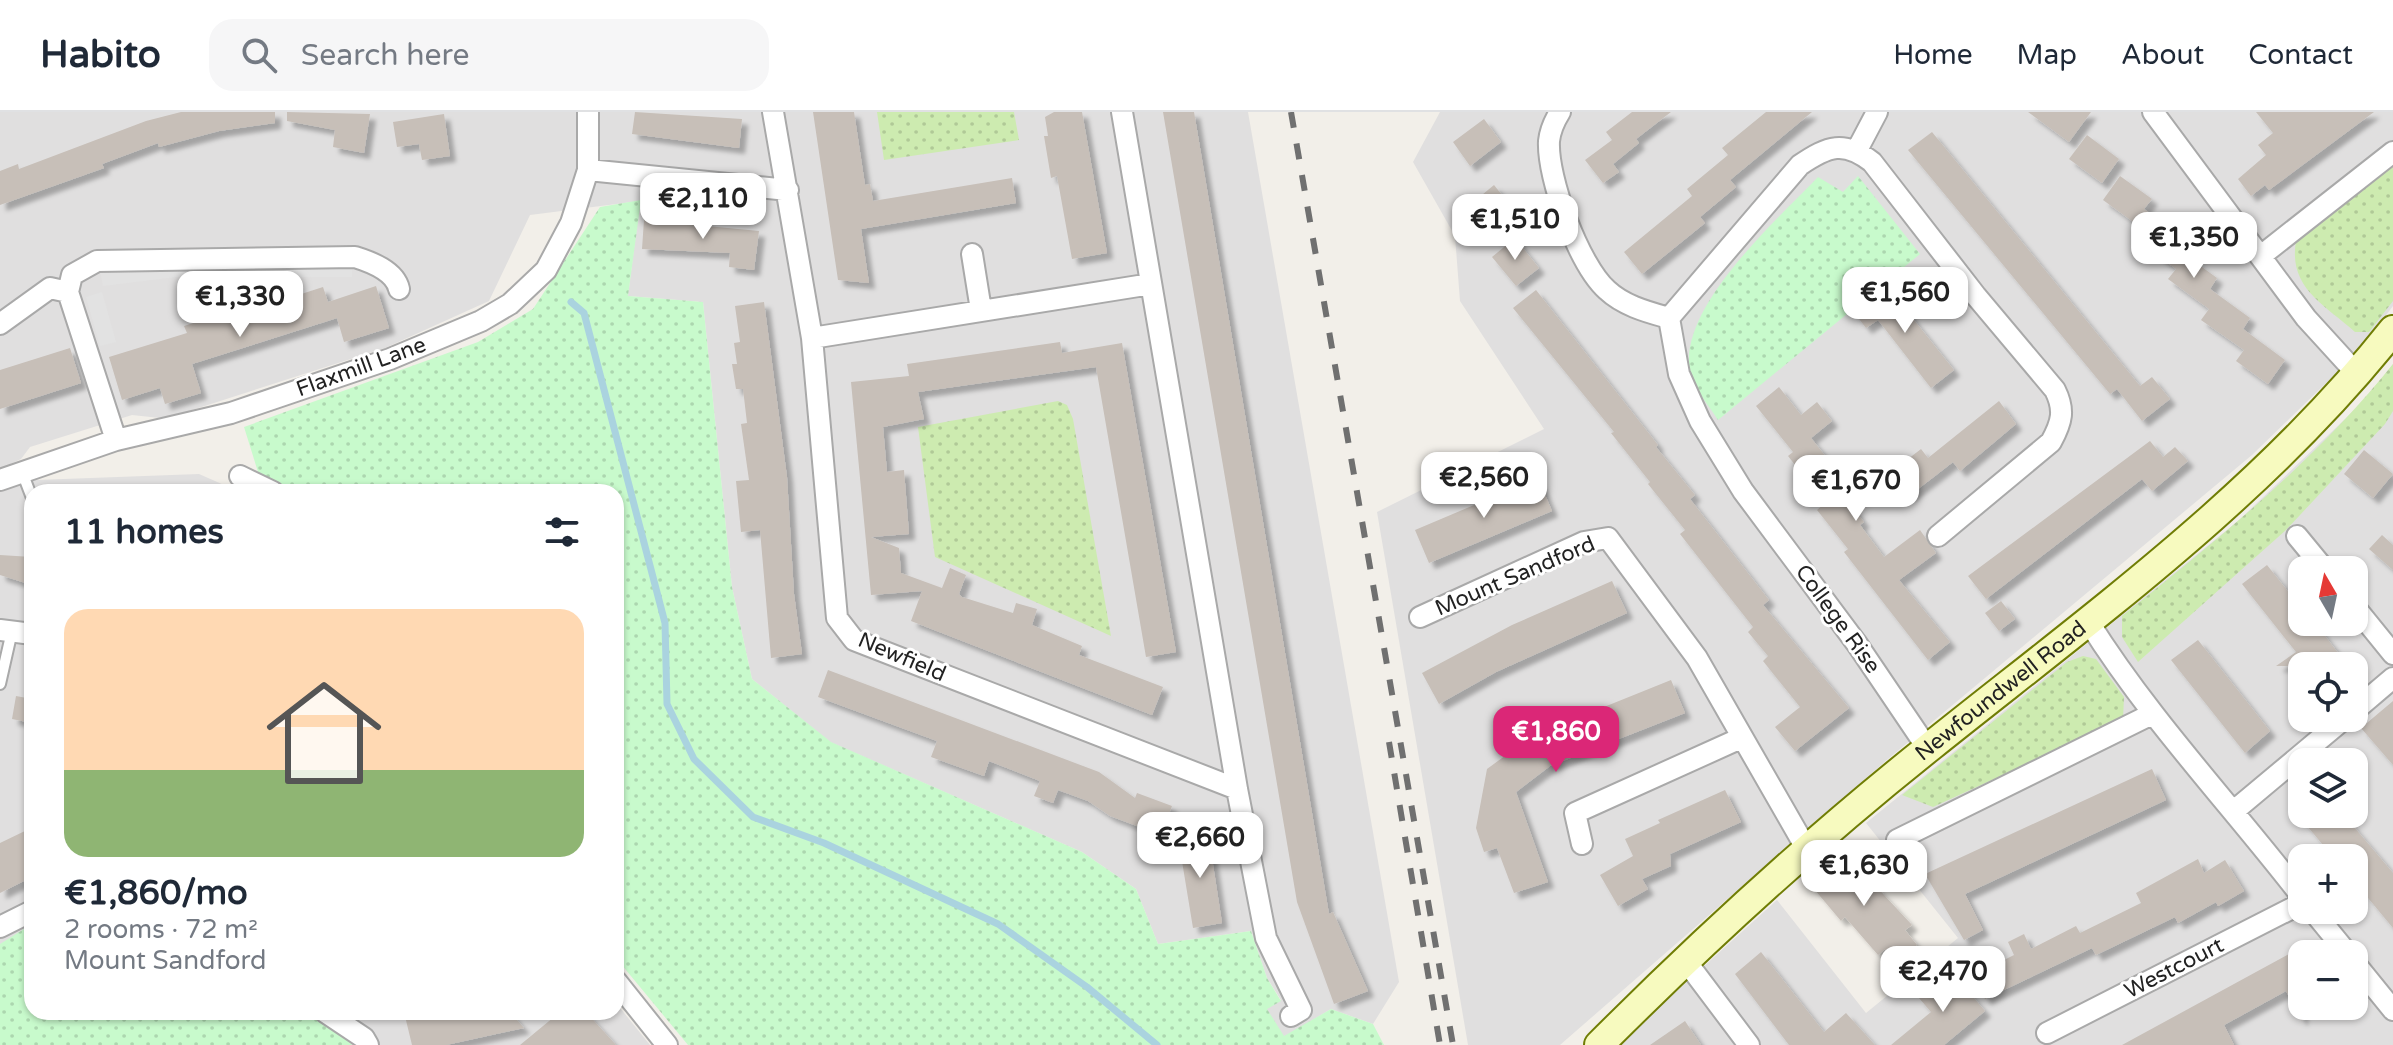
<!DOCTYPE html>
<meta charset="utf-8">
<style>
:root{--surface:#fff;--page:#f6f6f7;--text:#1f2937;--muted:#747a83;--line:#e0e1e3;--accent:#db2777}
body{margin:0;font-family:"Varela Round",sans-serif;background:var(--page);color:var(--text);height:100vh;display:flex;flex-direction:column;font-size:30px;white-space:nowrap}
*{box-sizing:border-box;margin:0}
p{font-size:26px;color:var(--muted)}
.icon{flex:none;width:44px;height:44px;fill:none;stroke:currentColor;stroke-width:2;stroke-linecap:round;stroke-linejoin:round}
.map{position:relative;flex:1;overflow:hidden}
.sheet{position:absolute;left:24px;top:372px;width:600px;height:536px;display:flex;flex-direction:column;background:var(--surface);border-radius:24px;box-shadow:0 2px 6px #0004}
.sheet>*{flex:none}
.needle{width:52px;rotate:351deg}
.tools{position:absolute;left:2288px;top:444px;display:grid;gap:16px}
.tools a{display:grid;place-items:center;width:80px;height:80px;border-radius:16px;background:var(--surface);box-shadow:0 2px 6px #0004;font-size:40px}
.price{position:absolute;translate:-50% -68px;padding:0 18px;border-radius:16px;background:#fff;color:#222;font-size:26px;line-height:52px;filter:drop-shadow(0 2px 4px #0008)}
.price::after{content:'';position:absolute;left:50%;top:48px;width:24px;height:18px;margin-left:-12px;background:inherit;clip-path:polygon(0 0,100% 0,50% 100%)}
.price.current{background:var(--accent);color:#fff}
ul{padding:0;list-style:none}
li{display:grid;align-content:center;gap:16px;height:424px;padding:0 40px}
li span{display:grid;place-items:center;height:248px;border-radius:24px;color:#555}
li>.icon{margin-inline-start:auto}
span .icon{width:144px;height:144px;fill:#fffc;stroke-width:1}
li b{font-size:34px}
h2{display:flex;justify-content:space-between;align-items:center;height:96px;padding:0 40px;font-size:34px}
header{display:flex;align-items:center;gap:48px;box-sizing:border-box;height:112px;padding:0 40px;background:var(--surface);border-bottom:2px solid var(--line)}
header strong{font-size:38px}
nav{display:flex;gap:44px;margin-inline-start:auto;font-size:28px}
.search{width:560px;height:72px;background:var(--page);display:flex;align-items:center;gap:20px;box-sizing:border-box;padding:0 28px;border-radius:24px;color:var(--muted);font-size:30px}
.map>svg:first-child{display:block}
</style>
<header>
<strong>Habito</strong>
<div class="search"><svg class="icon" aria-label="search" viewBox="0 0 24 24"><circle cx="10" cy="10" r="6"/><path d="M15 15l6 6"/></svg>Search here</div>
<nav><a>Home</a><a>Map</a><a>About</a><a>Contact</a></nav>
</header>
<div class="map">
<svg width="2393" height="933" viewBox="0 0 2393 933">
<defs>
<pattern id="grass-dots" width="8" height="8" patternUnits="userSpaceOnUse" patternTransform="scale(2)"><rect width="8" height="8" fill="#cdebb0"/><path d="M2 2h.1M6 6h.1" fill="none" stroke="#b0c997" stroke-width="1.8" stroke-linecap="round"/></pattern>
<pattern id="park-dots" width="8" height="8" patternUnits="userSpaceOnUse" patternTransform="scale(2)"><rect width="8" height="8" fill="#c8facc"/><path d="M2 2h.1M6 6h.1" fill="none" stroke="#acd6af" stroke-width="1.8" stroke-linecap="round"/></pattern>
<filter id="shadow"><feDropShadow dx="6" dy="6" stdDeviation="2" flood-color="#0004"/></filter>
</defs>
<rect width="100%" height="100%" fill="#f2efe9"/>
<path fill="#e0dfdf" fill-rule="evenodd" d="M0 0H1248L1399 870 1373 912 1331 897 1284 925 1266 897 1281 888 1267 866 1251 819 1158 832 1136 777 1082 740 830 630 752 567 732 475 703 190 628 184 640 89 530 103 489 189 385 236 189 299 160 306 132 303 30 335 21 347 0 357Z
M1440 0H2393V194L2359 239 2252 343 1888 647 1560 933H1468L1377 400 1544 317 1460 189 1455 124 1413 50Z
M2393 252V933H1617L1777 788 1866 901 1958 826 1866 711 2238 409 2364 289ZM2302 458H2354V510H2302ZM2302 554H2354V606H2302ZM2302 650H2354V702H2302ZM2302 746H2354V798H2302ZM2302 842H2354V894H2302Z
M199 362 240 380H32V900H616V891L650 933H0V373L9 369Z"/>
<path fill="url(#grass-dots)" d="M877 0H1014L1019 28 884 48Z
M2393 54V189L2369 220H2355C2324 192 2288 176 2296 129Z
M2393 252V299L2385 312 2286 418 2138 550 2122 525V504C2218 428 2317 347 2393 252Z
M1058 289 1067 293 1073 307 1111 524 935 445 918 315Z
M2083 544 2096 547 2124 585 2123 608 1933 695 1902 683 2067 550Z"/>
<path fill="url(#park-dots)" d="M1858 64 1920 142 1718 308C1709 294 1694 276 1690 260 1677 196 1777 108 1818 65L1843 80Z
M641 88 628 184 703 190 732 475 752 567 831 630 1082 740 1136 777 1158 832 1251 819 1267 866 1281 889 1267 897 1284 924 1331 897 1373 912 1384 933H688L616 846V380H296L258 360 244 315 478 230 533 197 600 95Z
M32 812V900H303L341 921 352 933H0V832Z"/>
<path fill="#e2e2e2" d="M352 150V165H176L103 174 100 158Z
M102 180 116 230 100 234 86 185Z"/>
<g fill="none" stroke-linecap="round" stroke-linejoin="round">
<path stroke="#aad3df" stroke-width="7" d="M571 190 584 201 665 511 667 592 694 647 753 705 824 731 998 812 1087 875 1157 933"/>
</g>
<path fill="#c7bfb8" filter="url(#shadow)" d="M181 0H275V11L219 19 159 35 158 31 102 52 104 56 0 93V59L18 52 19 57 146 9Z
M287 0 370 2 364 41 333 35 335 18 287 9Z
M635 0 742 7 739 36 632 22Z
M813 0H854L865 73 870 72 873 89 1012 66 1016 91 861 117 869 171 838 168Z
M1054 0H1082L1107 141 1072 147 1057 64 1051 66 1044 24H1048L1045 5Z
M1163 0H1194L1329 802 1333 800 1368 879 1334 892 1297 790Z
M1632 0H1671L1636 27 1639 31 1613 52 1619 60 1603 71 1585 48 1612 28 1606 20Z
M1766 0H1812L1730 68 1736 75 1700 105 1705 111 1642 162 1624 140 1692 84 1687 77 1728 43 1722 36Z
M2028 0H2091L2069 30Z
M2256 0H2374L2269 78 2265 73 2251 84 2238 67 2266 43 2258 33 2273 21Z
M444 2 450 44 422 48 419 32 397 35 393 10Z
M1484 7 1501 30 1470 54 1453 30Z
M1932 20 2140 274 2152 265 2170 287 2142 309 2117 277 2110 282 1908 38Z
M2087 23 2119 47 2102 71 2069 47Z
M2120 64 2152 87 2144 97 2185 126 2177 137 2217 166 2210 177 2250 206 2243 217 2285 248 2268 272 2236 249 2244 238 2201 208 2209 197 2168 167 2176 157 2135 127 2143 117 2103 88Z
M1494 73 1518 103 1495 122 1471 92Z
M644 108 759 119 754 158 729 155 730 141 642 137Z
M1515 126 1539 156 1516 174 1492 145Z
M1886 173 1954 258 1931 276 1878 208 1866 216 1853 199Z
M376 174 389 216 344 230 337 206 192 252 201 281 165 292 160 276 122 288 109 245 187 221 184 214 287 181 289 186 323 175 328 190Z
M1536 178 1658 333 1656 335 1695 383 1690 387 1769 488 1763 493 1849 596 1795 639 1775 615 1800 595 1763 549 1768 544 1748 520 1753 515 1680 422 1685 418 1648 372 1650 370 1611 321 1614 320 1513 196Z
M764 190 787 365 794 482 802 542 771 546 760 418 741 420 736 369 749 368 741 312 747 311 743 277H736L732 252H737L734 231 740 230 735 194Z
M1060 230 1062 241 1122 231 1176 540 1146 545 1096 255 918 280 924 307 883 315 887 360 904 358 909 422 871 425 899 436 901 461 942 476 950 456 966 463 959 482 962 485 1013 501 1016 491 1037 497 1032 513 1082 534 1079 543 1163 575 1152 603 911 509 922 479 871 483 851 270 909 264 907 252Z
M70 236 81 271 0 297V258Z
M1779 275 1801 303 1817 290 1832 309 1811 326 1835 356 1827 363 1864 410 1860 413 1884 445 1920 418 1936 441 1899 468 1950 530 1928 548 1844 440 1848 437 1817 398 1825 391 1788 344 1793 340 1756 294Z
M1999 289 2016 312 1960 359 1953 350 1909 384 1890 361 1921 337 1928 346Z
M2150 329 2163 345 2175 335 2188 349 2152 379 2142 367 1986 487 1968 464Z
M2364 338 2393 362 2373 386 2344 362Z
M1538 366 1552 399 1429 451 1415 418Z
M2382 423 2393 433V458L2369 437Z
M0 443 32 445V473L0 463Z
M2267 453 2302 497V510L2316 512 2348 554H2276L2296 540 2242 472Z
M1612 469 1627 501 1496 560 1439 592 1422 561 1512 513Z
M2001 489 2015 507 1999 519 1985 501Z
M2198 528 2270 619 2245 641 2171 548Z
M828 558 1099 660 1135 686 1137 681 1172 694 1161 723 1110 704 1088 689 1058 678 1053 691 1034 684 1040 669 989 649 984 664 931 645 937 629 818 585Z
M1671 568 1685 601 1550 654 1516 680 1548 770 1514 781 1497 736 1484 740 1476 716 1487 657 1532 624Z
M16 584 32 587V611L12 607Z
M2393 589V653L2361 616Z
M2152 657 2166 688 1965 782 1983 818 1964 828 1925 762Z
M1725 678 1741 710 1670 742 1671 754 1642 767 1648 777 1618 794 1600 763 1633 744 1625 727 1660 711 1658 708Z
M2297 702H2343L2393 761V816L2354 769V746H2334Z
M27 718 32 728V765L0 781V731Z
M1208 720 1222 811 1193 816 1178 725Z
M1845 741 1912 813 1905 818 1917 833 1896 850 1885 837 1878 843 1845 805 1841 809 1809 771Z
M2198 747 2204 761 2225 748 2244 779 2218 794 2216 790 2178 811 2175 805 2096 843 2092 836 1985 887 1974 863 2014 843 2008 830 2024 822 2031 837 2076 814 2080 821 2141 791 2136 781Z
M2302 835V909L2286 879 2224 913 2234 933H2122Z
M1761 840 1824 920 1846 901 1875 933H1789L1735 862Z
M1951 859 1985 899 1944 933H1891L1931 900 1919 886Z
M404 900H510L524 916 446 933H412Z
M560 900H586L616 933H520Z
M1685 909 1701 933H1650Z"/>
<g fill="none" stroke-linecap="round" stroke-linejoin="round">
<defs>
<path id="service" d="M22 360 32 386
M0 572 12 519"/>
<path id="minor" d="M773 0 812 226 837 506 854 528 1237 677
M1122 0 1237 677 1266 826 1301 898 1291 904
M1560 0C1555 8 1550 20 1549 29 1547 66 1579 153 1607 178 1624 194 1648 200 1669 206
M2153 0 2306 206 2358 263
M1857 38 1877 0
M588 58 788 78
M972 142 981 198
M2262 143 2393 40
M68 180 116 328
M1669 206 1800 53C1828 34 1844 28 1872 50L1976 184 2055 278C2065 298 2062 310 2051 330L1938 424
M1669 206 1679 262 1700 309 1743 379 1857 532 1928 637
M0 212 50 176 68 180 72 163 97 149 355 145C371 150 395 159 399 177
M812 226 1151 172
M240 364 273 380
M0 368 116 328 231 301 390 247 481 209 510 192 546 158 571 111 588 58V0
M2297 424 2325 458
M2354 494 2393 542
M1420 505 1584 430 1608 426 1697 546 1806 736
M2088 509C2150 608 2231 693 2302 785
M0 518 32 522
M2354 599 2393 566
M2235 698 2345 606
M1897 728 2150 603
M1582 732 1575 701 1741 626
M2312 798 2348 842
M0 815 32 799
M1685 848 1749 933
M2354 850 2393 898
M616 869 667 933
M325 900 364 926 368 933
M2047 921 2302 791"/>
<g id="secondary">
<path id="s1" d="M1599 933C1705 827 1814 727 1931 634 2092 505 2264 381 2393 218"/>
</g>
</defs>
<use href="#service" stroke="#a9a9a9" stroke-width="14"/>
<use href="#minor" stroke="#a9a9a9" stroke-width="24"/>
<use href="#secondary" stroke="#707d05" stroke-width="32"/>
<use href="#service" stroke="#fff" stroke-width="10"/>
<use href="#minor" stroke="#fff" stroke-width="20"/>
<use href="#secondary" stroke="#f7fabf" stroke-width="28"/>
<path stroke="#707070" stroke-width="6" stroke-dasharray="16 16" stroke-linecap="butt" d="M1291 0 1453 933
M1389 630 1440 933"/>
</g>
<g text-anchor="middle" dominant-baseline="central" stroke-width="6" stroke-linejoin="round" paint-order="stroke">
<g font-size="22" fill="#222" stroke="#fff">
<text transform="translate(361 255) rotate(-20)">Flaxmill Lane</text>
<text transform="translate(1515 464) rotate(-23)">Mount Sandford</text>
<text transform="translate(1838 507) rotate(54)">College Rise</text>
<text transform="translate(902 545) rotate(23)">Newfield</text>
<text stroke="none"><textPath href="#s1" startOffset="536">Newfoundwell Road</textPath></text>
<text transform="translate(2174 856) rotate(-27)">Westcourt</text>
</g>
</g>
</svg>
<div class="tools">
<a><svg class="needle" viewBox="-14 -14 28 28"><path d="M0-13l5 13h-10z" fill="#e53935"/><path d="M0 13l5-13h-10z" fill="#747a83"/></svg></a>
<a><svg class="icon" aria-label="locate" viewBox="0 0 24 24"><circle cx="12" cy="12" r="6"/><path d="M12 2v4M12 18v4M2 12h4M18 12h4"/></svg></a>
<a><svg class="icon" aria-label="layers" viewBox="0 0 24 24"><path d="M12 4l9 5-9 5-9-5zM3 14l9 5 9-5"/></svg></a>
<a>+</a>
<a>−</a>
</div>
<b class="price" style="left:703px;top:129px">€2,110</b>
<b class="price" style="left:1515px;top:150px">€1,510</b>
<b class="price" style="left:2194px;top:168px">€1,350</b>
<b class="price" style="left:1905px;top:223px">€1,560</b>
<b class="price" style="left:240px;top:227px">€1,330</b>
<b class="price" style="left:1484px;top:408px">€2,560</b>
<b class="price" style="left:1856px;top:411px">€1,670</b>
<b class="price current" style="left:1556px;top:662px">€1,860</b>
<b class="price" style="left:1200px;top:768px">€2,660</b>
<b class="price" style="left:1864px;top:796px">€1,630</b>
<b class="price" style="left:1943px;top:902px">€2,470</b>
<section class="sheet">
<h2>11 homes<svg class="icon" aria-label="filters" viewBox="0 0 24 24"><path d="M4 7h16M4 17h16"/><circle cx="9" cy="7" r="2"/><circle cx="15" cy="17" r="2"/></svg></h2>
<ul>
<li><span style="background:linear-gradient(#ffd9b3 65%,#8fb573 0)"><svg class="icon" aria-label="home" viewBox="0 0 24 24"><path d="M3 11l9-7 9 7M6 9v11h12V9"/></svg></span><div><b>€1,860/mo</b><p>2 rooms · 72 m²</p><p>Mount Sandford</p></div></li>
</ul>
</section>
</div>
